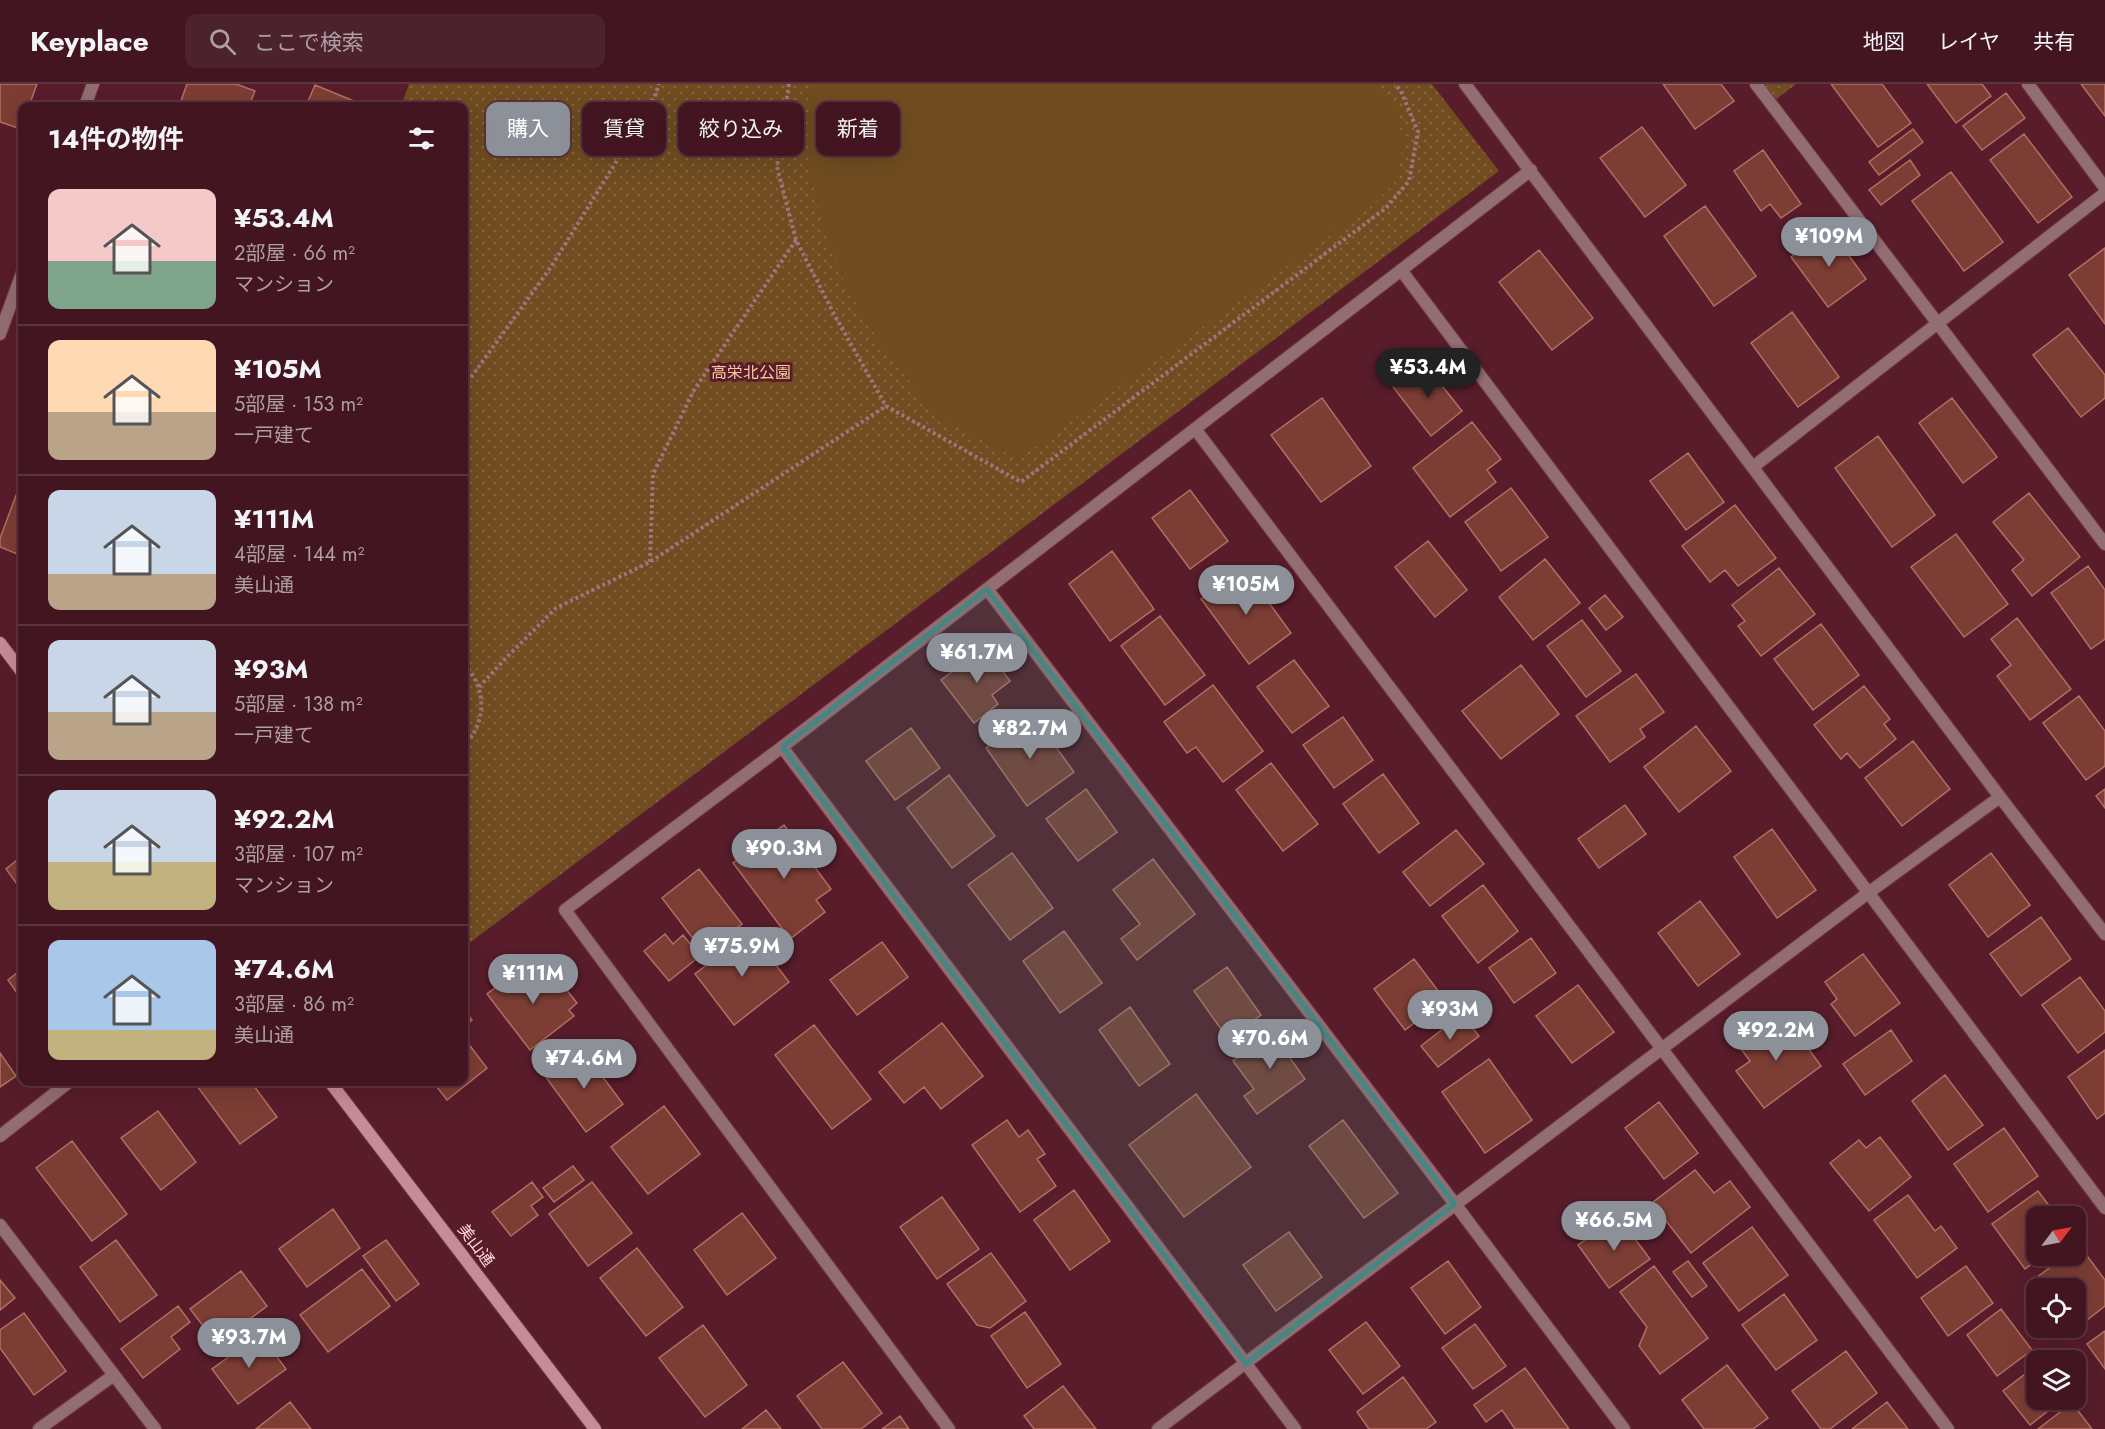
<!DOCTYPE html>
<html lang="ja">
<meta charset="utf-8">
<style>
:root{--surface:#421520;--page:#4c222d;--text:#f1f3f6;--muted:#ae9fa5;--line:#5a343e;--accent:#8c9099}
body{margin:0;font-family:Jost,"Noto Sans JP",sans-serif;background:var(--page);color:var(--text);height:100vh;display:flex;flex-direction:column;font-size:22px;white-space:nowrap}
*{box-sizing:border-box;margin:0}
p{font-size:20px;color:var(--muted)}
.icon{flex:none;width:33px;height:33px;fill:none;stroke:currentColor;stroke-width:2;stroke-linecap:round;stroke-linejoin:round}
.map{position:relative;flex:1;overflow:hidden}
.details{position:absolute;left:18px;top:18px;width:450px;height:984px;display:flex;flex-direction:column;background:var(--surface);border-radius:12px;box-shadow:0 6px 24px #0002,0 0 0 2px var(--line)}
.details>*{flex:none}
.guide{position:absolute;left:486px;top:18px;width:570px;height:54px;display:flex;gap:12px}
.needle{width:39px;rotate:58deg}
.fabs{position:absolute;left:2026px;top:1122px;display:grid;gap:12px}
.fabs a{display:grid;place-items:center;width:60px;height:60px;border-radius:12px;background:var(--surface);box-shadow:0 6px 24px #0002,0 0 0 2px var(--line);font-size:30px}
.price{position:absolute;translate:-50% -51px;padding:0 14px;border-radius:21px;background:var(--accent);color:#fff;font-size:20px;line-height:39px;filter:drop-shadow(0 2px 3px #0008)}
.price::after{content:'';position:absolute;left:50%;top:36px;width:18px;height:14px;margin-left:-9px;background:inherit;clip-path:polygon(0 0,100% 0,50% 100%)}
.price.on{background:#222;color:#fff}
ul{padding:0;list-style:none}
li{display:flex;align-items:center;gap:18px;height:150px;padding:0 30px}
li+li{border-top:2px solid var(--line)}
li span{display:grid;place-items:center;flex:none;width:168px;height:120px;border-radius:12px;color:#555}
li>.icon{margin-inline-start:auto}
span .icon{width:72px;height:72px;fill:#fffc;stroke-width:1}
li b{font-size:26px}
h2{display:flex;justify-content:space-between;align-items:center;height:72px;padding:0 30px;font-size:26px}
.chip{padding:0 21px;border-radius:12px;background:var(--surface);box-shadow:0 6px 24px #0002,0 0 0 2px var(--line);font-size:21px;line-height:54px}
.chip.on{background:var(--accent);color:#fff}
header{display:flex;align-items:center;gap:36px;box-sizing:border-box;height:84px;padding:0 30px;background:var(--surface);border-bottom:2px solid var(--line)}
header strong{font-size:28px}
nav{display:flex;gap:33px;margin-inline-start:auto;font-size:21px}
.search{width:420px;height:54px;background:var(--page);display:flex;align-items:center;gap:15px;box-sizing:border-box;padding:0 21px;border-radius:12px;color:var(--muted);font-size:22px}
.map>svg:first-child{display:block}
</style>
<header>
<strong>Keyplace</strong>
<div class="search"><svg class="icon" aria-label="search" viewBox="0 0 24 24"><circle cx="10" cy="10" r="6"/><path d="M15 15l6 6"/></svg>ここで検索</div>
<nav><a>地図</a><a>レイヤ</a><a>共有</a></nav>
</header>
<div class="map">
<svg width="2105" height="1345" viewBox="0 0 2105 1345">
<defs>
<pattern id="grass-dots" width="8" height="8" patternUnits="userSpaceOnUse" patternTransform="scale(1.5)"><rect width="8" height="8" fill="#704c20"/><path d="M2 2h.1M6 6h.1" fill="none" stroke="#856540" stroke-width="1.8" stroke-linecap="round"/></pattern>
</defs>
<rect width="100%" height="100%" fill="#581c2a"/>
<path fill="url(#grass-dots)" d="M409 0H1432L1499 87 464 863V22H401Z
M1756 0H1796L1771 19Z"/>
<path fill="#704c20" d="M812 0H1375L1395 20 1403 57 1397 96 1374 120 1018 375 938 333 883 264 845 201 822 136 810 89 807 42Z"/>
<path fill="#7c3d34" stroke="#b36f64" stroke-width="1.5" d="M0 0H37L29 22H22V40L21 45 0 38Z
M187 0H236L255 7 249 22H179Z
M1663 0H1721L1734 17 1695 45Z
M1831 0H1882L1911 39 1878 63Z
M1927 0H1982L1991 12 1956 39Z
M2081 0H2105V32Z
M315 1 366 22H306Z
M2006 9 2025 34 1982 66 1963 42Z
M1642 43 1686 101 1645 133 1600 74Z
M1913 45 1923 58 1879 91 1869 78Z
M2024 50 2072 113 2038 139 1990 76Z
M1763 66 1801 120 1781 134 1770 120 1761 127 1734 87Z
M1910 76 1920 91 1881 121 1869 106Z
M1951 88 2003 158 1964 187 1912 117Z
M1705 122 1756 192 1714 222 1664 152Z
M1829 144 1866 195 1828 223 1791 173Z
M2105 164V240L2069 191Z
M1539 166 1593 234 1552 266 1499 198Z
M1792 228 1839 293 1798 323 1751 259Z
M2068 244 2105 291V314L2081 333 2033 271Z
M1424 279 1462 327 1431 352 1393 303Z
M1322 314 1371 382 1321 418 1271 351Z
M1952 314 1997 373 1963 399 1919 339Z
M1472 338 1501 375 1487 386 1496 398 1450 433 1413 384Z
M1878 352 1935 431 1892 463 1835 384Z
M1688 369 1724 418 1686 446 1650 397Z
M20 401 22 402V472L0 463V454Z
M1511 404 1548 453 1501 487 1465 438Z
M1190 406 1228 457 1190 485 1152 434Z
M2029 409 2080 473 2032 512 2012 486 2024 476 1993 438Z
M1735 421 1776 474 1738 502 1725 486 1710 498 1682 462Z
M1956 450 2008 520 1964 553 1911 483Z
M1428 457 1467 506 1435 533 1395 483Z
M1112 467 1154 525 1110 557 1069 500Z
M1545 475 1580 519 1533 556 1499 513Z
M2088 482 2105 506V555L2091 565 2051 509Z
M1243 483 1291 549 1249 580 1201 515Z
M1779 484 1815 530 1761 572 1738 542 1745 537 1732 521Z
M1605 511 1623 533 1606 546 1589 524Z
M1160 532 1205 591 1165 621 1121 562Z
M2017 534 2071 605 2030 636 1997 592 2011 581 1991 555Z
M1582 536 1621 587 1586 613 1547 562Z
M1821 540 1859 591 1813 626 1774 575Z
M985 563 1010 597 992 611 998 620 974 639 941 596Z
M1294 576 1329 622 1292 649 1257 603Z
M1521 581 1559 630 1501 675 1462 627Z
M1636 590 1664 628 1640 645 1645 653 1610 678 1576 632Z
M1213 601 1263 667 1223 698 1196 663 1187 669 1164 638Z
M1864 602 1890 635 1884 640 1896 655 1860 684 1847 669 1841 675 1814 641Z
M2079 612 2105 647V682L2086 696 2043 639Z
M1032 630 1074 688 1027 722 986 664Z
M1343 633 1373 676 1334 704 1303 661Z
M1696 642 1731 687 1679 728 1644 683Z
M911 644 940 684 895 716 866 677Z
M1913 657 1950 705 1902 742 1865 694Z
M1271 679 1318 740 1283 767 1236 706Z
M1383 690 1419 739 1379 769 1343 720Z
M949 691 995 752 952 784 907 724Z
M1086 705 1117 748 1078 777 1046 735Z
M2105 705V724L2096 712Z
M1625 721 1646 750 1599 784 1578 755Z
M784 741 831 805 816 816 825 828 790 855 733 779 748 768 744 763 763 749 767 753Z
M1772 745 1816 806 1777 834 1734 773Z
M1456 746 1484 780 1430 822 1403 788Z
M1012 769 1053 824 1010 856 968 801Z
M1991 769 2030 821 1988 853 1949 801Z
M22 772V807L6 785Z
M1153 775 1195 830 1137 876 1121 855 1140 840 1113 806Z
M699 785 742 840 704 869 662 814Z
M1483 801 1518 847 1478 879 1442 832Z
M1700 817 1740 870 1698 902 1658 849Z
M2041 833 2071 875 2021 912 1990 870Z
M750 847 789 898 734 941 695 890Z
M1064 847 1102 899 1060 929 1023 877Z
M665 850 673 860 683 851 700 872 669 897 644 867Z
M1531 854 1556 889 1514 919 1489 884Z
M882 858 908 893 857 931 830 896Z
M1863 870 1900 919 1855 952 1831 920 1837 915 1825 898Z
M1414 875 1445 916 1405 946 1374 905Z
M530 877 550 902 558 895 577 919 569 926 574 932 530 966 487 910Z
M1227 883 1261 931 1228 955 1194 907Z
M22 885V916L8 896Z
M2080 893 2105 927V948L2078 969 2042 921Z
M1578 901 1614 948 1572 979 1536 932Z
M1130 923 1170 980 1139 1002 1099 946Z
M464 926 472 936 464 943Z
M1462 930 1479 952 1438 983 1421 962Z
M1785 932 1821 982 1764 1024 1736 987 1750 977 1741 965Z
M942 939 983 992 941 1025 924 1003 904 1019 879 988Z
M814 941 871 1015 832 1045 775 971Z
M1280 943 1298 969 1290 974 1305 995 1257 1030 1244 1012 1254 1005 1233 977Z
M1891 946 1912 977 1865 1011 1843 980Z
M464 954 487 984 447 1016 433 998H464Z
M582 965 623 1020 586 1048 545 992Z
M2105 966V1029L2097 1035 2068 993Z
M0 969 16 992 0 1003Z
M1489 975 1532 1036 1485 1069 1442 1008Z
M1945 991 1983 1041 1948 1066 1912 1017Z
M204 998H251L277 1033 240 1060 197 1002Z
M1196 1010 1251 1083 1184 1133 1129 1061Z
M1659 1018 1698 1069 1664 1095 1625 1044Z
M664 1022 700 1070 648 1110 611 1063Z
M158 1027 196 1078 161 1106 121 1054Z
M1007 1036 1019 1053 1028 1046 1045 1070 1037 1075 1056 1102 1020 1128 972 1061Z
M1343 1036 1398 1109 1364 1134 1309 1062Z
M2004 1044 2038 1092 1988 1128 1954 1080Z
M1880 1053 1911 1093 1869 1127 1830 1079 1859 1056 1866 1064Z
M72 1057 127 1130 92 1157 36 1084Z
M573 1082 584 1096 554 1118 543 1104Z
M1695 1086 1714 1109 1730 1097 1750 1123 1691 1169 1652 1119Z
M532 1098 543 1113 531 1122 538 1131 511 1152 492 1128Z
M592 1098 632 1149 588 1182 549 1130Z
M1074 1106 1110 1157 1070 1186 1034 1136Z
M2038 1107 2057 1132H2037V1172H2043L2025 1185 1992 1140Z
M1908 1111 1935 1147 1941 1142 1957 1164 1917 1194 1874 1136Z
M942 1113 979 1165 937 1195 900 1143Z
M333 1125 360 1164 307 1203 279 1165Z
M742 1129 776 1174 727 1211 694 1166Z
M1618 1132 1650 1175 1609 1204 1578 1161Z
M1752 1143 1788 1191 1739 1227 1703 1179Z
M1289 1148 1322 1193 1276 1227 1243 1181Z
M116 1156 157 1211 120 1238 80 1183Z
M386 1156 419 1200 396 1217 363 1172Z
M2079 1161 2105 1196V1222L2082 1240 2076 1232V1204H2043L2036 1194 2065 1172H2076V1164Z
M637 1164 683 1223 646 1252 600 1194Z
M991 1169 1026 1217 990 1244 977 1241 947 1200Z
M1448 1177 1481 1223 1445 1250 1411 1204Z
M1688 1177 1707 1202 1692 1213 1673 1188Z
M1654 1182 1708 1254 1660 1290 1639 1262 1647 1243 1620 1208Z
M1966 1182 1993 1219 1948 1252 1921 1214Z
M362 1185 390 1222 328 1268 300 1231Z
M241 1187 267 1222 217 1260 190 1225Z
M0 1196 15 1214 0 1226Z
M1784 1210 1817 1256 1776 1286 1742 1241Z
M178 1222 190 1238 171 1253 180 1265 143 1294 121 1265Z
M2001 1225 2032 1266 1997 1292 1967 1251Z
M1025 1228 1061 1280 1027 1304 991 1252Z
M24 1229 66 1287 34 1311 0 1264V1246Z
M1366 1238 1400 1282 1363 1310 1329 1266Z
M1475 1240 1506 1282 1473 1305 1442 1264Z
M703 1241 747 1301 705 1333 659 1274Z
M2105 1247V1285L2087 1260Z
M260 1250 286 1285 238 1320 212 1285Z
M1846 1267 1877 1309 1830 1345H1821L1792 1307Z
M843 1278 882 1329 861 1345H822L797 1312Z
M1727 1281 1768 1334 1753 1345H1704L1682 1316Z
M2037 1281V1316H2062L2030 1341 2003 1307Z
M1525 1284 1569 1345H1515L1502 1326 1486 1338 1474 1321Z
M1403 1293 1436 1338 1426 1345H1369L1357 1328Z
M1063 1302 1096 1345H1034L1024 1332Z
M290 1318 311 1345H256Z
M1887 1318 1908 1345H1852Z
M2072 1319 2092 1345H2038Z
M766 1326 781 1345H742Z
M900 1332 909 1345H882Z"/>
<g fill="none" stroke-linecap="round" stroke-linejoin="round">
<defs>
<path id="lane" d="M39 1345 114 1291"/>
<path id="street" d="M1465 0 2000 713 2105 850
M1756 0 2105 460
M2028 0 2105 104
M85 22 93 0
M1401 186 2105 1124
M0 250 22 189
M1196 346 1948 1345
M1753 383 2105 109
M987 505 1455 1120 1624 1345
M782 663 1295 1345
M0 1052 69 998
M0 1141 155 1345
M949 1345 565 826 782 663 1531 86
M1158 1345 1868 809 2000 713"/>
<path id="secondary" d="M0 559 22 588
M330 998 595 1345"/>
</defs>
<use href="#lane" stroke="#733a46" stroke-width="14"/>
<use href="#street" stroke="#733a46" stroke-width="14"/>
<use href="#secondary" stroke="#733a46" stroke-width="14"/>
<path stroke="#a4727c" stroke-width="4" stroke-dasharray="3 3" stroke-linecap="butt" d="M789 0 777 83 796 156 835 232 886 322 1021 398 1386 124 1409 97 1418 48 1401 7 1395 0
M464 303 551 183 652 20 659 0
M650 478 653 390 694 306 796 156
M464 580C487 604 487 638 464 662
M479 603 507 573 556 524 650 478 886 322"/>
<use href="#lane" stroke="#926d72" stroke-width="12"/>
<use href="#street" stroke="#926d72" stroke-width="12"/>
<use href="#secondary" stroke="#c78c95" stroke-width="12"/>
</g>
<path fill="#3f8984" fill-opacity="0.2" stroke="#3f8984" stroke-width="4.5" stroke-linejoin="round" d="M987 505 1455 1120 1246 1280 782 663Z"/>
<g text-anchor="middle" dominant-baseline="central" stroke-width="6" stroke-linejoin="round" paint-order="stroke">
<g font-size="16" fill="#f7ca98" stroke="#581c2a">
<text x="751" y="288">高栄北公園</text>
</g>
<g font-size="16" fill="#fed7dc" stroke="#581c2a">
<text transform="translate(476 1161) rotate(53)">美山通</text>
</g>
</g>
</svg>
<div class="fabs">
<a><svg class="needle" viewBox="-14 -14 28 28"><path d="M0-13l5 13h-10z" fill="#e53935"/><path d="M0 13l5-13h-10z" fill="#ae9fa5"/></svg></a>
<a><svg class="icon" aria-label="locate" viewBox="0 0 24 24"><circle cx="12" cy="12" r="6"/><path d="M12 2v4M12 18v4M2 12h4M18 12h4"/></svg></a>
<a><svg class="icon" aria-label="layers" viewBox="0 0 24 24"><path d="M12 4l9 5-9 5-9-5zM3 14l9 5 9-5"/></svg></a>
</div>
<b class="price" style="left:1829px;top:184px">¥109M</b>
<b class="price on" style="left:1428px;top:315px">¥53.4M</b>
<b class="price" style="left:1246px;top:532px">¥105M</b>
<b class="price" style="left:977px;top:600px">¥61.7M</b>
<b class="price" style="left:1030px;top:676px">¥82.7M</b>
<b class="price" style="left:784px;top:796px">¥90.3M</b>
<b class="price" style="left:742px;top:894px">¥75.9M</b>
<b class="price" style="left:533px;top:921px">¥111M</b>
<b class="price" style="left:1450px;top:957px">¥93M</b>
<b class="price" style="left:1776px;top:978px">¥92.2M</b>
<b class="price" style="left:1270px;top:986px">¥70.6M</b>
<b class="price" style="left:584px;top:1006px">¥74.6M</b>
<b class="price" style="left:1614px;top:1168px">¥66.5M</b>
<b class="price" style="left:249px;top:1285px">¥93.7M</b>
<div class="guide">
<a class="chip on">購入</a>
<a class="chip">賃貸</a>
<a class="chip">絞り込み</a>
<a class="chip">新着</a>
</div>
<section class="details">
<h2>14件の物件<svg class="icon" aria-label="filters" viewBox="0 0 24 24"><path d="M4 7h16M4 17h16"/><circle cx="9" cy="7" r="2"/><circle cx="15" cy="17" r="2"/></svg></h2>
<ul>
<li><span style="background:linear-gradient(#f6c9c9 60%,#7fa58c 0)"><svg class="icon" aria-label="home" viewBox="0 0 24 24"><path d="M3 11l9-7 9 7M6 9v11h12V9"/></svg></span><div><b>¥53.4M</b><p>2部屋 · 66 m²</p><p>マンション</p></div></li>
<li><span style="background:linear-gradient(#ffd9b3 60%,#b9a48a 0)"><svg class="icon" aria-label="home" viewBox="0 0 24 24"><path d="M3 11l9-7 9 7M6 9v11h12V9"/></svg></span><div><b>¥105M</b><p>5部屋 · 153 m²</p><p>一戸建て</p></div></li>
<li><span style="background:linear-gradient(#c9d6e8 70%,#b9a48a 0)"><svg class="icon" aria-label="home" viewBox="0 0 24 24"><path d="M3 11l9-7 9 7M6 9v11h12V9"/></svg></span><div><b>¥111M</b><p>4部屋 · 144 m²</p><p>美山通</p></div></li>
<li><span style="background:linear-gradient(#c9d6e8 60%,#b9a48a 0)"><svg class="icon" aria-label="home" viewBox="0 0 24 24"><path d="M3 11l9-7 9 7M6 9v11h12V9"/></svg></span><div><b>¥93M</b><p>5部屋 · 138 m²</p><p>一戸建て</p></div></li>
<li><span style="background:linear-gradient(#c9d6e8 60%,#c2b280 0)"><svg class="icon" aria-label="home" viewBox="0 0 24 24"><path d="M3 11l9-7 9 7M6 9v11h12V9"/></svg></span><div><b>¥92.2M</b><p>3部屋 · 107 m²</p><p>マンション</p></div></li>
<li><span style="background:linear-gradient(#a9c7e8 75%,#c2b280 0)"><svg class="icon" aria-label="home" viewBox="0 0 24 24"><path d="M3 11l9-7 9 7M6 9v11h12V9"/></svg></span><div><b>¥74.6M</b><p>3部屋 · 86 m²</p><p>美山通</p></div></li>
</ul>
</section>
</div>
